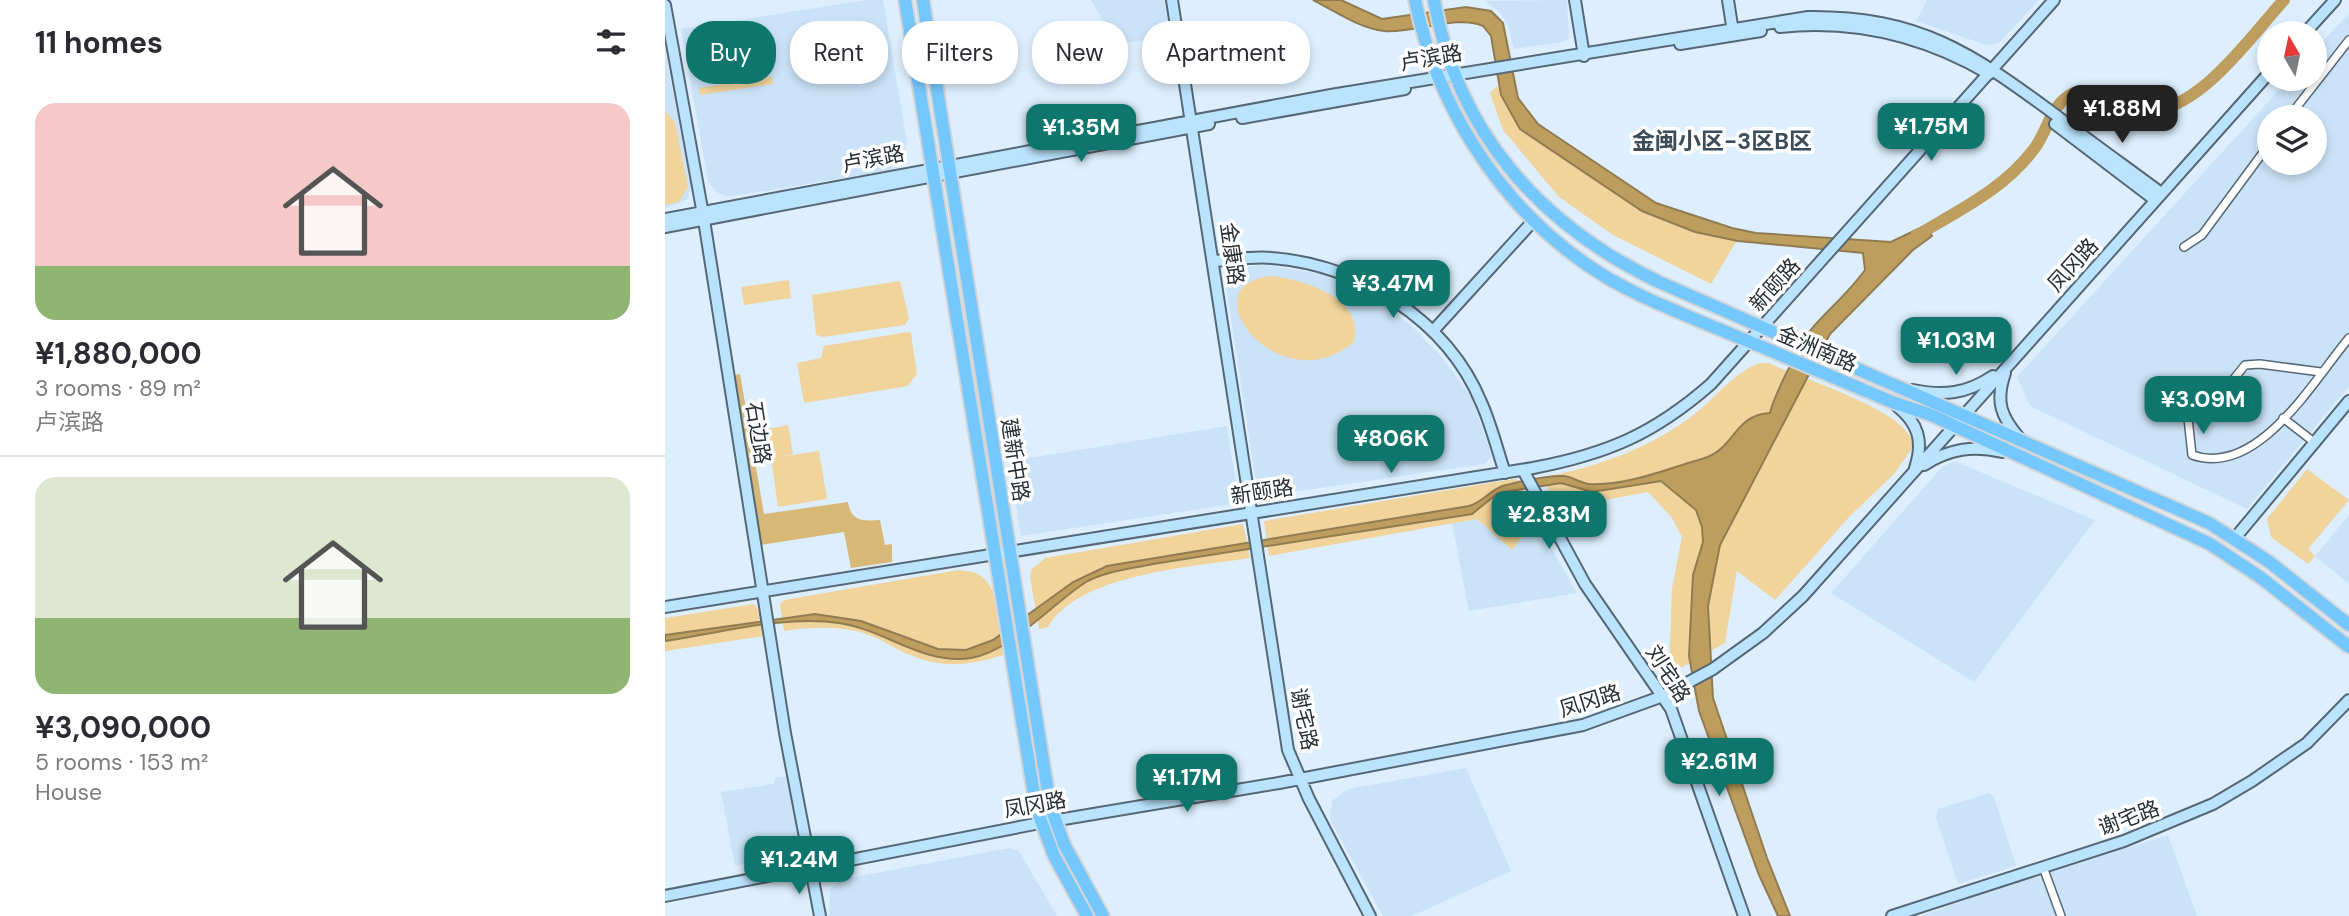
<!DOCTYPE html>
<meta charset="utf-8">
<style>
:root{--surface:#fff;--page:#f2f2f3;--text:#2b2b33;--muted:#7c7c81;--line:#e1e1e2;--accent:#0f766e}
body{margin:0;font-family:"DM Sans","Noto Sans SC",sans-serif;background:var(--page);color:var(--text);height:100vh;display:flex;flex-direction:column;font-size:26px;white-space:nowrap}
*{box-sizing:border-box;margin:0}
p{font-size:23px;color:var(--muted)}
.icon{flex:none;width:38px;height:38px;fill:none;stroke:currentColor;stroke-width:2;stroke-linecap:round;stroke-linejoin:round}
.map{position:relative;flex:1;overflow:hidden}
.sheet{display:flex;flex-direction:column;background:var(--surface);width:665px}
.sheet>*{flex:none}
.top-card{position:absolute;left:21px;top:21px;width:665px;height:63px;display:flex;gap:14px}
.needle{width:46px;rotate:351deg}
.controls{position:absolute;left:1592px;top:21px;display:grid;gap:14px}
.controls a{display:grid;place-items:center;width:70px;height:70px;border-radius:50%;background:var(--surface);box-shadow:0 4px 10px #0003;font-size:35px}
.price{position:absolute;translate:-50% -60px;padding:0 16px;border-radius:14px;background:var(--accent);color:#fff;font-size:23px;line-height:46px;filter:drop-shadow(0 2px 4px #0008)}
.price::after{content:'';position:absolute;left:50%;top:42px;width:21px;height:16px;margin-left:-10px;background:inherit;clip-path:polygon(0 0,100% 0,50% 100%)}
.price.current{background:#222;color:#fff}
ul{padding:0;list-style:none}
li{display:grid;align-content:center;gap:14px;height:371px;padding:0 35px}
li+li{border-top:2px solid var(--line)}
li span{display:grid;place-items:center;height:217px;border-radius:21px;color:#555}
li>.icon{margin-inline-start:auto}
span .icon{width:126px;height:126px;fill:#fffc;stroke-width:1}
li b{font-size:30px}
h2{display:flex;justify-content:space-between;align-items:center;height:84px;padding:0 35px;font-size:30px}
.chip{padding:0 24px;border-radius:28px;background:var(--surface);box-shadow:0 4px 10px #0003;font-size:24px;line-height:63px}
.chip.current{background:var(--accent);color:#fff}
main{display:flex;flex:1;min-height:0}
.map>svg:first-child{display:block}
</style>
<main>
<section class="sheet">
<h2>11 homes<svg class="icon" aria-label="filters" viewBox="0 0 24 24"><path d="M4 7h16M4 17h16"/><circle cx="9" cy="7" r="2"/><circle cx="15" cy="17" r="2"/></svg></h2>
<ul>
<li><span style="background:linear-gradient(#f6c9c9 75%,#8fb573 0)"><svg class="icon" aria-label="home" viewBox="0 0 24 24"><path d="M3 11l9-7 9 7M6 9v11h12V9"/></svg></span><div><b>¥1,880,000</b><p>3 rooms · 89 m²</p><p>卢滨路</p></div></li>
<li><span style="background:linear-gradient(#dfe7d0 65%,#8fb573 0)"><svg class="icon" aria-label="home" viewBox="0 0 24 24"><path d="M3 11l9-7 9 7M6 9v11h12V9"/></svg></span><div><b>¥3,090,000</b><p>5 rooms · 153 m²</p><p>House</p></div></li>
</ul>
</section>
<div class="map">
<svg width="1684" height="916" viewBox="0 0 1684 916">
<rect width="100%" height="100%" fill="#ddeffe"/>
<path fill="#cbe3f8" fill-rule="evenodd" d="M202 0H218L242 143 236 165 228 170 63 197 51 192 43 181 16 29Z
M426 0H502L506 36 455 44 450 42Z
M902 0 904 38 898 42 849 49 843 26 836 13 819 1Z
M1262 0H1374L1334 43 1321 45 1251 21Z
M1684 13V386L1582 509 1365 406 1352 377 1624 79H1650V50ZM1605 117H1650V163H1605Z
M0 49 26 187 22 200 0 208Z
M602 265 668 276 707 298 746 325 776 356 806 396 827 456 825 459 819 464 607 495 600 494 590 476 560 280 575 267Z
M562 426 574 503 356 536 344 461Z
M1289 461 1430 520 1309 682 1166 593 1277 467Z
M1684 515V584L1650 556Z
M813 519 847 550 870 520 912 593 804 611 787 523Z
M801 768 846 871 747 916H718L665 820 667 801 683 789Z
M111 777H123L135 847 126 856 70 866 56 792 108 784Z
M1324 793 1329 797 1351 866 1293 884 1271 818 1273 809Z
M1503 835 1532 916H1399L1383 873Z
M344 848 354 851 392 916H164L165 889 179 879Z
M1378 872 1394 916H1256Z"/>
<path fill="#f1d49b" d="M107 76 108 84 35 95 34 88Z
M832 86 857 128 938 181 1072 240 1046 284 948 235 894 197 838 130 825 93Z
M0 111 10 122 23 187 14 202 0 205Z
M607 276C639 280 703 299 688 343 612 404 521 283 607 276Z
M124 280 126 298 79 305 76 287Z
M235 281 244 318 240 325 158 337 151 335 147 295Z
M243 332 246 333 252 374 243 386 139 403 132 363 156 358 159 346Z
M1095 363H1104C1135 379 1249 411 1248 447L1229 474 1186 515 1110 600 1072 571 1060 643 1014 669 1004 671 1007 588 1017 537 1007 518 983 492 892 509 878 477C933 467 986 448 1031 413 1051 397 1071 371 1095 363Z
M123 425 128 454 114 457 154 451 162 499 113 507 102 429Z
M1642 469 1684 500 1643 549 1650 556 1643 564 1606 537 1602 519Z
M849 479 854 480 870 520 847 550 812 519 604 556 599 521Z
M578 524 585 558C530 567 414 573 383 627L374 629 365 577 366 570 380 558Z
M293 570C311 571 320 575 328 592L338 655C298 668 271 668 234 650 223 644 211 637 199 633 172 626 147 627 119 631L115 604 119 600Z
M89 604 95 612 99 636 0 651V618Z"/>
<path fill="#d8b877" d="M75 374 99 514 183 502C186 522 198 521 215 520L220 545 227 544V562L186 568 179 532 96 545 69 375Z"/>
<path fill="#be9e5e" stroke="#917c51" stroke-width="2" d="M648 0H676L717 19 801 7 826 11 838 23 853 98 873 124 991 203 1067 228 1091 233 1226 242 1261 225 1267 236 1248 250 1165 334 1055 545 1043 606 1048 698 1102 858 1125 916H1113L1094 875 1034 711 1024 656 1028 575 1038 542 1037 527 1031 510 996 481 927 492 896 483 833 493 807 514 488 564C466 569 440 571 421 582 388 603 345 652 306 658 257 665 221 630 174 623 118 615 56 633 0 641V635L150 614 196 621 273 649 301 650 328 640 408 582 442 566 804 506C819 502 826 488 841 485 858 481 881 475 899 476 908 477 915 483 924 484 963 486 1001 469 1037 459 1070 450 1068 415 1105 413 1109 395 1137 340 1149 326 1166 307 1185 291 1200 270L1198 253 1073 241 1030 232 977 211 855 129 836 95 826 36 818 26C793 14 748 34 719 31 694 28 670 11 648 0Z"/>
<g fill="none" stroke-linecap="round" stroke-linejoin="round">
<path stroke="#be9e5e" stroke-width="12" d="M1251 236C1294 210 1338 190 1369 149 1383 131 1386 103 1409 93 1431 99 1454 112 1477 112 1534 113 1584 38 1619 0"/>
<defs>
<path id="street" d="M1624 117 1684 40
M1519 247 1537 235 1605 143
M1656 372 1595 364 1580 365 1560 390 1535 405 1523 418 1527 455C1593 478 1648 381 1684 338
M1618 418 1649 442
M1378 867 1396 916"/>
<path id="secondary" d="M507 0 623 750 644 799 705 916
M910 0 919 56
M1063 0 1068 32
M0 5 39 220 120 733 155 916
M1115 27C1190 19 1259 36 1324 74
M1640 33 1670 0
M1015 44 1096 31
M577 118 740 89
M1390 124 1490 200
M0 219 666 95 1143 17C1254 16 1307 53 1392 116 1426 142 1461 167 1496 193
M0 227 544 124
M549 261C567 260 588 256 607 258 694 265 782 320 816 402 826 424 832 449 840 473
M768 331 869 220
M1340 373C1330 402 1336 417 1356 440
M1248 390C1279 396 1301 394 1328 376
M1232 406C1253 423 1259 441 1250 468
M1259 465C1284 449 1308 445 1337 452
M858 470 920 584 1006 709 1079 916
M1570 538 1684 401
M0 607 868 468C942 454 989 434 1046 384L1389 0
M0 896 375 823 614 783 918 725 998 696 1048 669 1098 633 1138 596 1605 72
M1227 916 1459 841 1548 804 1587 781 1642 743 1684 700"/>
<path id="primary" d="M240 0 371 807 389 856 422 916
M258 0 385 805 399 844 438 916
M750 0C771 104 832 201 918 262 958 291 1006 309 1051 328 1110 352 1168 377 1227 402L1266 415 1545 544 1595 577 1684 647
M769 0C792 132 875 225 994 282L1544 523 1603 561 1684 625"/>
</defs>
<use href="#street" stroke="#576774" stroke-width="10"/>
<use href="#secondary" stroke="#576774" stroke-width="14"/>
<use href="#primary" stroke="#d4d5d6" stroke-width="16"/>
<use href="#street" stroke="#fff" stroke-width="7"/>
<use href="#secondary" stroke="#bae4fe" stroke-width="10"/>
<use href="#primary" stroke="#75c8fe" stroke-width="12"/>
</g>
<g text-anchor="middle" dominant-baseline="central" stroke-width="7" stroke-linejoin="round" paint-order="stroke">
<g font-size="21" fill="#282e34" stroke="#fff">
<text transform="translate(766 58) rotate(-10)">卢滨路</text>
<text transform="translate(208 159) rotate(-11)">卢滨路</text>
<text transform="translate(567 254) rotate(82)">金康路</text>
<text transform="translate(1408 265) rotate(-48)">凤冈路</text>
<text transform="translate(1110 285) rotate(-48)">新颐路</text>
<text transform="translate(1152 349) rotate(23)">金洲南路</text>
<text transform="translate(93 433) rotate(81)">石边路</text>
<text transform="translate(350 460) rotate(81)">建新中路</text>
<text transform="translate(597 492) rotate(-9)">新颐路</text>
<text transform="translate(1003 674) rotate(58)">刘宅路</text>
<text transform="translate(925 701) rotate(-17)">凤冈路</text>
<text transform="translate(639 719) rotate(79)">谢宅路</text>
<text transform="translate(370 805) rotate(-10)">凤冈路</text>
<text transform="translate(1464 818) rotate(-20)">谢宅路</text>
</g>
<g font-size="23" font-weight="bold" fill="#3d4c59" stroke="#fff">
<text x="1057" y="141">金闽小区-3区B区</text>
</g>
</g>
</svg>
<div class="controls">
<a><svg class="needle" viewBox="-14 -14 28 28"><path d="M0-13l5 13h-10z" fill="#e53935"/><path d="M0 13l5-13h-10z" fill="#7c7c81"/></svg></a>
<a><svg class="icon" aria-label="layers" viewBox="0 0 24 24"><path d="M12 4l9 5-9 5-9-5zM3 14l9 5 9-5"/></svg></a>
</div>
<b class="price current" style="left:1457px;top:145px">¥1.88M</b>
<b class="price" style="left:1266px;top:163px">¥1.75M</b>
<b class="price" style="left:416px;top:164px">¥1.35M</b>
<b class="price" style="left:728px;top:320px">¥3.47M</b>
<b class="price" style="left:1291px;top:377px">¥1.03M</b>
<b class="price" style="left:1538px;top:436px">¥3.09M</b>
<b class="price" style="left:726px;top:475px">¥806K</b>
<b class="price" style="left:884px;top:551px">¥2.83M</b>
<b class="price" style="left:1054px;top:798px">¥2.61M</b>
<b class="price" style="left:522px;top:814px">¥1.17M</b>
<b class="price" style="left:134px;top:896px">¥1.24M</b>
<div class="top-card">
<a class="chip current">Buy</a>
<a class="chip">Rent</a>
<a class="chip">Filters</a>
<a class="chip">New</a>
<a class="chip">Apartment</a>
</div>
</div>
</main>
